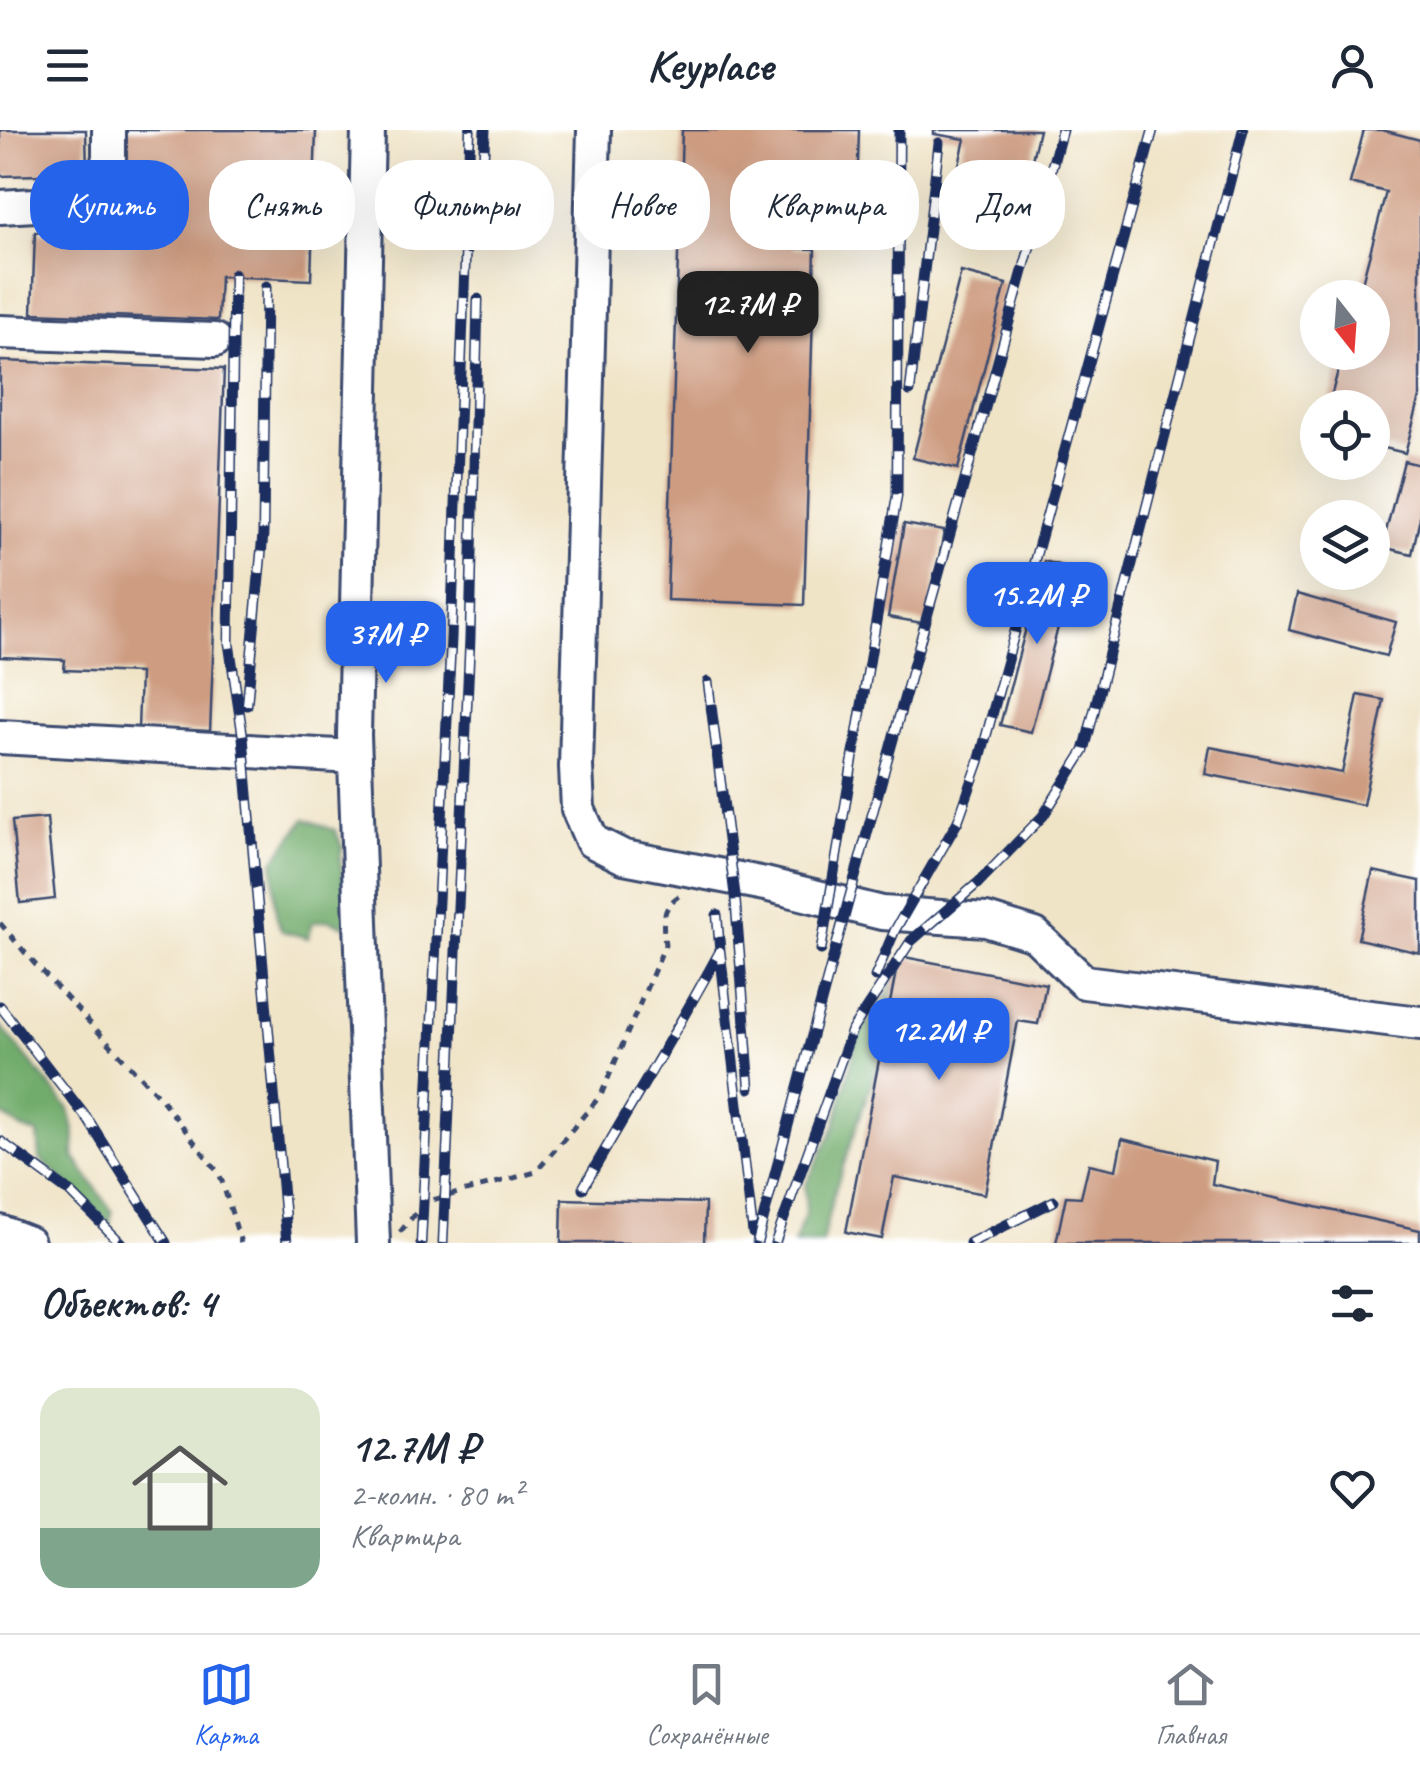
<!DOCTYPE html>
<html lang="ru">
<meta charset="utf-8">
<style>
:root{--surface:#fff;--page:#f6f6f7;--text:#1f2937;--muted:#747a83;--line:#e0e1e3;--accent:#2563eb}
body{margin:0;font-family:Caveat,sans-serif;background:var(--page);color:var(--text);height:100vh;display:flex;flex-direction:column;font-size:38px;white-space:nowrap}
*{box-sizing:border-box;margin:0}
p{font-size:32px;color:var(--muted)}
.icon{flex:none;width:55px;height:55px;fill:none;stroke:currentColor;stroke-width:2;stroke-linecap:round;stroke-linejoin:round}
.map{position:relative;height:1113px;overflow:hidden}
.sheet{display:flex;flex-direction:column;background:var(--surface);flex:1}
.sheet>*{flex:none}
.hud{position:absolute;left:30px;top:30px;width:1360px;height:90px;display:flex;gap:20px}
.needle{width:65px;rotate:163deg}
.controls{position:absolute;left:1300px;top:150px;display:grid;gap:20px}
.controls a{display:grid;place-items:center;width:90px;height:90px;border-radius:50%;background:var(--surface);box-shadow:0 10px 40px #0002;font-size:50px}
.price{position:absolute;translate:-50% -85px;padding:0 22px;border-radius:20px;background:var(--accent);color:#fff;font-size:32px;line-height:65px;filter:drop-shadow(0 2px 5px #0008)}
.price::after{content:'';position:absolute;left:50%;top:60px;width:30px;height:22px;margin-left:-15px;background:inherit;clip-path:polygon(0 0,100% 0,50% 100%)}
.price.current{background:#222;color:#fff}
ul{padding:0;list-style:none}
li{display:flex;align-items:center;gap:30px;height:250px;padding:0 40px}
li+li{border-top:2px solid var(--line)}
li span{display:grid;place-items:center;flex:none;width:280px;height:200px;border-radius:30px;color:#555}
li>.icon{margin-inline-start:auto}
span .icon{width:120px;height:120px;fill:#fffc;stroke-width:1}
li b{font-size:42px}
h2{display:flex;justify-content:space-between;align-items:center;height:120px;padding:0 40px;font-size:42px}
.pill{padding:0 35px;border-radius:40px;background:var(--surface);box-shadow:0 10px 40px #0002;font-size:35px;line-height:90px}
.pill.current{background:var(--accent);color:#fff}
header{display:flex;justify-content:space-between;align-items:center;height:130px;padding:0 40px;background:var(--surface);font-size:45px;font-weight:700}
.tabs{display:flex;justify-content:space-around;align-items:center;height:140px;border-top:2px solid var(--line);background:var(--surface);font-size:28px;color:var(--muted)}
.tabs a{display:grid;justify-items:center;gap:5px}
.tabs .current{color:var(--accent)}
.map>svg:first-child{display:block}
</style>
<header><svg class="icon" aria-label="menu" viewBox="0 0 24 24"><path d="M4 6h16M4 12h16M4 18h16"/></svg>Keyplace<svg class="icon" aria-label="person" viewBox="0 0 24 24"><circle cx="12" cy="8" r="4"/><path d="M4 21q1-7 8-7t8 7"/></svg></header>
<div class="map">
<svg width="1420" height="1113" viewBox="0 0 1420 1113">
<rect width="100%" height="100%" fill="#fff"/>
<filter id="ink" filterUnits="userSpaceOnUse"><feTurbulence type="fractalNoise" baseFrequency=".01" numOctaves="2"/><feDisplacementMap in="SourceGraphic" scale="20" xChannelSelector="R" yChannelSelector="G"/><feConvolveMatrix kernelMatrix="1 2 1 2 8 2 1 2 1" color-interpolation-filters="sRGB"/></filter>
<filter id="wash" filterUnits="userSpaceOnUse"><feTurbulence type="fractalNoise" baseFrequency=".0048" numOctaves="4" result="noise"/><feDisplacementMap in="SourceGraphic" scale="40" xChannelSelector="R" yChannelSelector="G"/><feGaussianBlur stdDeviation="2.25" result="paint"/><feColorMatrix in="noise" values="0 0 0 0 0 0 0 0 0 0 0 0 0 0 0 0 0 1.4 0 .05"/><feComposite in="paint" operator="in"/></filter>
<g filter="url(#wash)">
<rect width="100%" height="100%" fill="#f0e4c7"/>
<path fill="#72ac6c" stroke="#466e65" stroke-width="2.5" d="M305 689 335 700 343 717 340 729 349 779 344 796 329 790 313 792 308 808 282 801C271 779 276 757 273 732Z
M895 847 879 931 833 1066 822 1113H794L806 1082 805 1056 835 996 858 904 881 876Z
M0 895 69 979 75 1004 74 1027 112 1081 110 1094 40 1029 38 1004 22 999 0 983Z"/>
<g id="blocks">
<path fill="#ce9c81" d="M0 0H86L87 44 0 46Z
M125 0H316L311 150 220 146 218 190 32 183 35 102 92 104V90L122 91Z
M682 0H859L856 100 792 99 791 118 815 119 804 475 667 470Z
M934 0H1039L1023 67 955 52 965 9 934 4Z
M1364 0H1382L1420 10V267L1405 323 1372 315V278H1328L1343 222H1372V168H1358L1386 62 1350 53Z
M961 142 1006 154 958 339 913 328Z
M0 231 224 239 210 603 138 600 140 543 64 540 65 530 0 527Z
M1404 331 1420 335V388L1412 424 1382 417Z
M904 394 944 401 928 494 888 487Z
M1044 431 1073 439 1031 602 1000 595Z
M1297 464 1396 492 1386 526 1289 500Z
M1358 565 1384 570 1363 675 1205 644 1210 617 1342 643Z
M47 688 55 769 20 773 12 691Z
M1373 741 1420 751V823L1358 809Z
M899 826 1046 854 1038 894 1018 891 985 1064 894 1047 882 1109 846 1102Z
M1122 1009 1215 1031 1212 1054 1420 1100V1113H1056L1066 1066 1081 1067 1089 1034 1116 1040Z
M562 1069 705 1073 704 1113H561Z"/>
</g>
</g>
<g filter="url(#ink)">
<use href="#blocks" fill-opacity="0" stroke="#3b4a6e" stroke-width="2.5"/>
<g fill="none" stroke-linecap="round" stroke-linejoin="round">
<defs>
<path id="minor" d="M368 0 354 605 373 1113
M594 0 576 637 578 679 592 711 624 727 765 754 882 783 986 790 1035 805 1084 852 1420 893
M0 77 71 73 102 59 109 27V0
M0 202 215 210
M0 607 355 627
M0 1102 28 1113"/>
</defs>
<use href="#minor" stroke="#3b4a6e" stroke-width="38"/>
<path stroke="#3b4a6e" stroke-width="5" stroke-dasharray="8 8" stroke-linecap="butt" d="M0 793 33 832 162 970 220 1045 241 1113
M400 1102 425 1072 536 1042 601 965 665 815C663 795 660 778 679 766"/>
<use href="#minor" stroke="#fff" stroke-width="32"/>
<defs>
<path id="rail" d="M481 84 485 0
M234 144 229 513 243 607 287 1113
M910 261 939 13
M708 552 735 765 750 958
M247 575 263 404 266 156
M717 785 720 821
M821 820 897 366 899 0
M875 847 895 800 958 691 979 632 1153 0
M0 876 89 991 166 1113
M0 1011 71 1063 121 1113
M583 1058C628 979 677 901 720 821L753 1103
M421 1113 451 509 470 0
M443 1113 470 508 478 169
M757 1113C854 741 960 371 1062 0
M775 1113 852 900 911 811 978 753 1043 686 1084 621 1243 0
M970 1113 1054 1071"/>
</defs>
<use href="#rail" stroke="#1b2f5e" stroke-width="11"/>
<use href="#rail" stroke="#fff" stroke-width="8" stroke-dasharray="22" stroke-linecap="butt"/>
</g>
</g>
</svg>
<div class="controls">
<a><svg class="needle" viewBox="-14 -14 28 28"><path d="M0-13l5 13h-10z" fill="#e53935"/><path d="M0 13l5-13h-10z" fill="#747a83"/></svg></a>
<a><svg class="icon" aria-label="locate" viewBox="0 0 24 24"><circle cx="12" cy="12" r="6"/><path d="M12 2v4M12 18v4M2 12h4M18 12h4"/></svg></a>
<a><svg class="icon" aria-label="layers" viewBox="0 0 24 24"><path d="M12 4l9 5-9 5-9-5zM3 14l9 5 9-5"/></svg></a>
</div>
<b class="price current" style="left:748px;top:226px">12.7M ₽</b>
<b class="price" style="left:1037px;top:517px">15.2M ₽</b>
<b class="price" style="left:386px;top:556px">37M ₽</b>
<b class="price" style="left:939px;top:953px">12.2M ₽</b>
<div class="hud">
<a class="pill current">Купить</a>
<a class="pill">Снять</a>
<a class="pill">Фильтры</a>
<a class="pill">Новое</a>
<a class="pill">Квартира</a>
<a class="pill">Дом</a>
</div>
</div>
<section class="sheet">
<h2>Объектов: 4<svg class="icon" aria-label="filters" viewBox="0 0 24 24"><path d="M4 7h16M4 17h16"/><circle cx="9" cy="7" r="2"/><circle cx="15" cy="17" r="2"/></svg></h2>
<ul>
<li><span style="background:linear-gradient(#dfe7d0 70%,#7fa58c 0)"><svg class="icon" aria-label="home" viewBox="0 0 24 24"><path d="M3 11l9-7 9 7M6 9v11h12V9"/></svg></span><div><b>12.7M ₽</b><p>2-комн. · 80 m²</p><p>Квартира</p></div><svg class="icon" aria-label="heart" viewBox="0 0 24 24"><path d="M12 20l-8-8c-3-5 5-10 8-4 3-6 11-1 8 4z"/></svg></li>
</ul>
</section>
<nav class="tabs">
<a class="current"><svg class="icon" aria-label="map" viewBox="0 0 24 24"><path d="M3 6l6-2 6 2 6-2v14l-6 2-6-2-6 2zM9 4v14M15 6v14"/></svg>Карта</a>
<a><svg class="icon" aria-label="saved" viewBox="0 0 24 24"><path d="M7 4h10v16l-5-4-5 4z"/></svg>Сохранённые</a>
<a><svg class="icon" aria-label="home" viewBox="0 0 24 24"><path d="M3 11l9-7 9 7M6 9v11h12V9"/></svg>Главная</a>
</nav>
